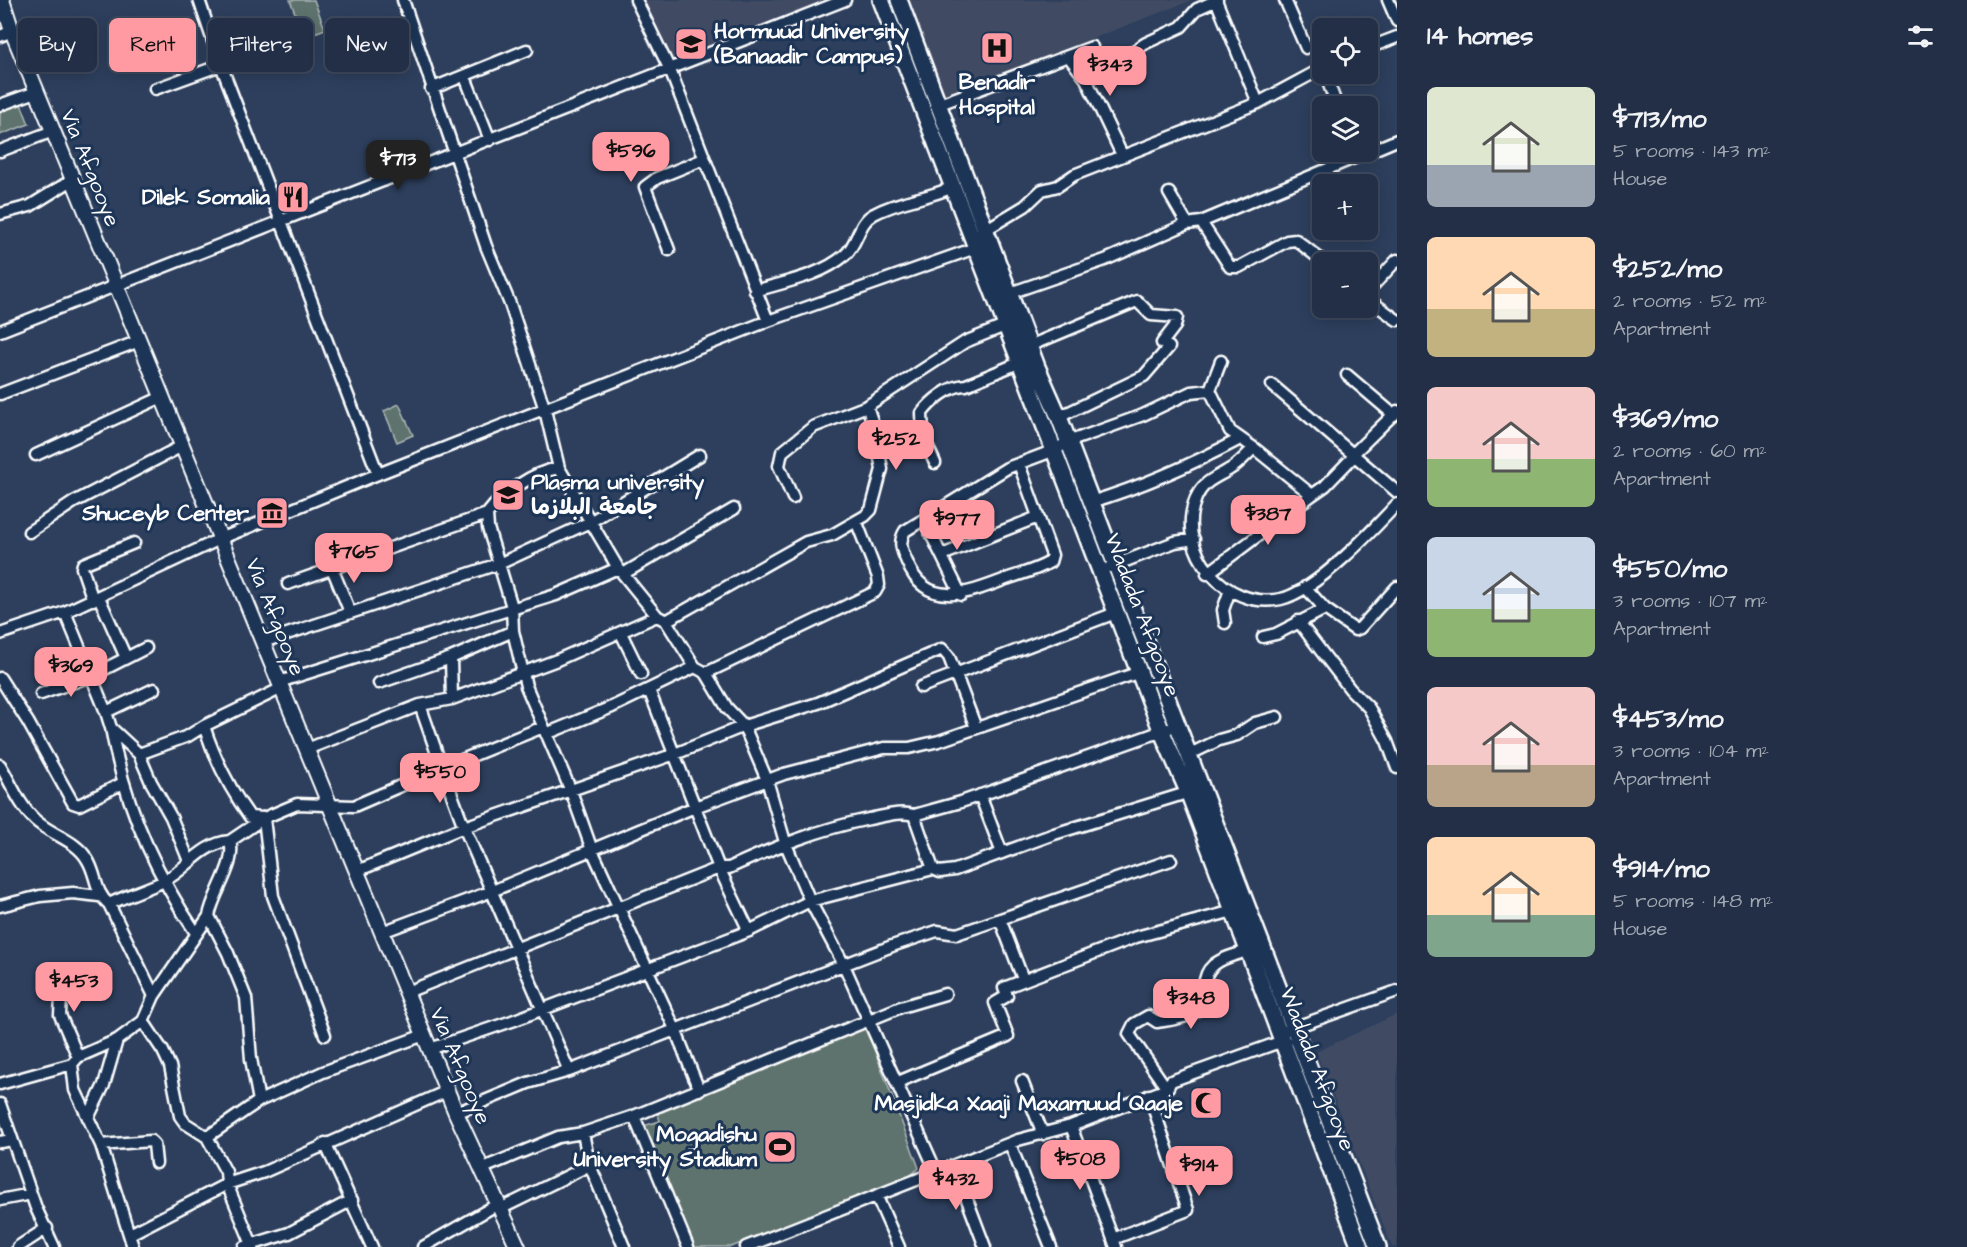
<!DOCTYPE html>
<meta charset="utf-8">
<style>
:root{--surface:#222f46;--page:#2e3b51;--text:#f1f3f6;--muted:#a2a9b3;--line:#3f4a5f;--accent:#ff9aa2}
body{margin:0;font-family:"Architects Daughter","Playpen Sans Arabic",sans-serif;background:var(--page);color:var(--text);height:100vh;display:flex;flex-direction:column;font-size:22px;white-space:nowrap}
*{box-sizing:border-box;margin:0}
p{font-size:20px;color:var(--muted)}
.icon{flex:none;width:33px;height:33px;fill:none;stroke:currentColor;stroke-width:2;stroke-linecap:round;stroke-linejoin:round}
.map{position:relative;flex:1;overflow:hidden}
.sheet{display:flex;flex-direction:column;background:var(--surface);width:570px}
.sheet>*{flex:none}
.top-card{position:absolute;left:18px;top:18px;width:570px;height:54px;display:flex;gap:12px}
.buttons{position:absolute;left:1312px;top:18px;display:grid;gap:12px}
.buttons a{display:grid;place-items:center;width:66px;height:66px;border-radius:9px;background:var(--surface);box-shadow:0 3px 15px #0003,0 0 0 2px var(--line);font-size:30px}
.price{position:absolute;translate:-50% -51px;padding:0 14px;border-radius:12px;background:var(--accent);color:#111;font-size:20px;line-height:39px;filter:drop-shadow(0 2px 3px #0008)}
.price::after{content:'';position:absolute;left:50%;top:36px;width:18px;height:14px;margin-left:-9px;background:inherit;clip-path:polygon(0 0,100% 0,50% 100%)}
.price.selected{background:#222;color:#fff}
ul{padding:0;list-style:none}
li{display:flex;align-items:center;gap:18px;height:150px;padding:0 30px}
li span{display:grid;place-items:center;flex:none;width:168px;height:120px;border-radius:9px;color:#555}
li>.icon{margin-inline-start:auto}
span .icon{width:72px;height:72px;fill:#fffc;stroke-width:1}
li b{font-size:26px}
h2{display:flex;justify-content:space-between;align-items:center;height:72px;padding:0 30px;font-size:26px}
.pill{padding:0 21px;border-radius:9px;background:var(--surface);box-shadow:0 3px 15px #0003,0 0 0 2px var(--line);font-size:21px;line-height:54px}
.pill.selected{background:var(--accent);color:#111}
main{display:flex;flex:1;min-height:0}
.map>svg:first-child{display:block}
</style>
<main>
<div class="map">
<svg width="1397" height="1247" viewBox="0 0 1397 1247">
<rect width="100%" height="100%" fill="#2d3f5d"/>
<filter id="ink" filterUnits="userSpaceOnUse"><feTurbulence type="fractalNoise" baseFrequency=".0167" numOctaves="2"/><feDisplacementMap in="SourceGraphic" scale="12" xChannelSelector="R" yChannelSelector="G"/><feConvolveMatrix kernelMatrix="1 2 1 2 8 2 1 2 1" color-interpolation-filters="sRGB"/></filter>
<g filter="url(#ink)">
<path fill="#404b64" d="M641 0H819L821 4 671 64Z
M910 0H1192L944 96Z
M1397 1014V1247H1392L1316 1052Z"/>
<path fill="#5f736e" stroke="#afb9b6" stroke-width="1.5" d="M290 0H314L325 29 304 37Z
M21 104 29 124 0 135V112Z
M399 404 413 435 397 442 384 411Z
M865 1025 919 1168 905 1180 731 1247H690L640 1127 660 1121 657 1111Z"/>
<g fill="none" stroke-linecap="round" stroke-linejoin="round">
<defs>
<path id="minor" d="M199 0 221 65 378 474
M403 0 486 246 510 304 545 410 559 468 618 568 657 616 666 621 695 667 706 673 727 708 744 726 767 780 785 842 810 901 843 963 936 1171
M636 0 670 70 768 321
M1216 0 1258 103
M1285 0 1306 48
M1388 0 1397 21
M0 36 12 31
M1368 48 1397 37
M335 53 410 22
M1068 56 1086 79 1122 155
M1325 74 1337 106
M1086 79 1102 72 1146 43 1181 27 1197 9 1217 0
M467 82 490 140
M155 89 221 65
M431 89 527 50
M0 105 36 92
M937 105 1092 47
M0 151 53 131
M1169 193 1187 224
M0 214 30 206 72 180
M1201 222 1230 267H1239L1287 241 1296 240 1324 262
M980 233 1025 206 1042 190 1058 186 1074 175 1258 103 1323 68
M669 250 645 187 657 178 704 159
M755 291C784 282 821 276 845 255 858 244 858 222 874 214 899 200 927 199 953 187
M1368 291 1397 260
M1010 293 1105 260 1187 224 1201 222 1397 140
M1368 299 1397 320
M0 331 845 0
M1029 346 1137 301 1151 315 1177 317 1175 326 1162 343 1169 347 1144 376 1059 417
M1221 361 1210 390 1230 431 1254 448C1246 455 1239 464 1230 469 1216 478 1203 481 1196 498 1174 550 1226 611 1281 599 1316 591 1372 531 1397 504
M1347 375 1394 415
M1272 385 1397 492
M0 394 139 341
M1254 448 1312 495 1325 486 1355 455
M1353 454 1397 411
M36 455 162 397
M935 463 923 437 922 413C931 401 950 385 966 385L1021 362
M1019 464 1052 555 1050 562C1037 570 1020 574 1006 579 969 593 926 611 907 562 902 551 898 542 905 531L1007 468 1055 450 1068 442 1143 415 1191 392 1210 390
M793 498 779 466 782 452 813 427 867 406 965 342 1012 323
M1091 502C1144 486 1191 465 1240 439
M924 520 961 595
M29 532 74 502 182 446
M942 555 1038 517
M1110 567 1175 542 1194 539
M332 568 350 612
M623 574 734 509
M1207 574 1312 495
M288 584 487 514
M1305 587 1325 609 1355 630 1360 628 1397 587
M99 597 126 658
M93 600 82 568 83 564 134 543
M65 612 106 712 111 728 139 754 151 782 171 817 189 861
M666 621 806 542 832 535 865 516 871 510 882 469 874 427 867 406
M1298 621 1350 689 1369 708 1387 741 1397 768
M1225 623 1223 610 1230 590
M513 631 526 686 571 791 592 850 675 1029 699 1090
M621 633 641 674
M0 634 65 612 220 539 378 474 768 321 981 246
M1263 637 1276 634 1325 609
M263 642 501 563 590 522 700 455
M706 673 875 592 879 585 878 577 857 523
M0 678 28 722 73 803 79 805 123 783
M279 682 556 595 618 568
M379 683 451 658
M921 687 1118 612
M649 690 719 868 749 931
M41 694 91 676 146 648
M452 699 451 658 513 631 512 607 488 528 487 514C503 493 533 472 559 468
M106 712 154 689
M204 726 282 688
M543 727 442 768 464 827 569 1071
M111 728C124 802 154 871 196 933
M546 734 612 707 695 667
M307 749 420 705 452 699 557 660 657 616
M139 754 188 736 204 726C215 760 229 788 250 817L263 818
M1188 755 1219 740 1237 735 1255 723 1277 717
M0 765C11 783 19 805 35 820 51 835 76 840 87 859 97 874 94 892 109 904
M980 795 1002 853
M914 815 961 802 1168 729
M357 871 464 827 675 754 744 726 818 703 942 649 949 657 976 728
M0 906 40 896 73 893 99 896
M209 916 228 953 246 998 251 1059 259 1101 207 1137 226 1172 227 1184 253 1247
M1000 919 1023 979
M382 932 492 891 695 807 784 774 884 748H909L939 741 1140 672
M56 974 61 998 60 1015 78 1057
M407 992 719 868H729C775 847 819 829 869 819 886 816 898 811 914 815L933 869 940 872 955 870 1054 834 1193 791
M154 996 109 904C126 896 144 890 162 882 187 870 200 844 230 841
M143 1021 163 1051 170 1066 180 1116 185 1123 207 1137
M1287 1030 1397 991
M325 1035 273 896 264 818 297 804 354 806 442 768 420 705
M430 1049 512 1021 749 931 810 901 933 869
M1022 1081 1043 1134
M898 1082 1008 1036 995 1003 1007 996 1004 988 1136 937 1233 911
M0 1084 72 1064
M1167 1089 1129 1034 1134 1024 1148 1016 1157 1022C1175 1019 1196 1018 1206 1000 1198 965 1219 959 1248 951
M259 1101 323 1072 424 1035
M0 1104 36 1208 54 1247
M456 1113 528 1083 569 1071 892 946 937 931 957 934 1171 860
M634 1116 688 1247
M88 1118 104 1085 117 1040
M1071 1126 1116 1247
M0 1142 12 1140
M325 1143 372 1247
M1010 1144 1051 1247
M101 1145 151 1141 154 1144 156 1163
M589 1163 624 1247
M954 1165 985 1247
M481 1169 558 1137 583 1133
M877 1197 899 1247
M0 1200 31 1194
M500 1209 586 1167 589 1163 583 1133 634 1116 901 1007 945 994
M130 1234 227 1184 264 1172 447 1091
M1113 1239 1188 1210 1149 1095
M18 1247 47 1228
M133 1247 101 1145 75 1090 72 1064 78 1057 117 1040 143 1021 154 996 209 916C213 892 237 864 230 841L264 818
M244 1247 289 1233 352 1200
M423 1247 498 1204
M746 1247 1018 1140 1071 1126 1167 1089 1171 1081 1274 1044 1287 1042"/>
<path id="major" d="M2 0 12 31 456 1113 518 1247"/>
<path id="highway" d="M881 0 1162 732 1189 794 1360 1247
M899 0 1037 367 1059 417 1378 1247"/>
</defs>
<use href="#minor" stroke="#fff" stroke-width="15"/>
<use href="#major" stroke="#fff" stroke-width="18"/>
<use href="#highway" stroke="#fff" stroke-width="20"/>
<use href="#minor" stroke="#1d3557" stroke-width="10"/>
<use href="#major" stroke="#1d3557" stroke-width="14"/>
<use href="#highway" stroke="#1d3557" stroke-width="15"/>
</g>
</g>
<defs>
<symbol id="university-square" viewBox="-11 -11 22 22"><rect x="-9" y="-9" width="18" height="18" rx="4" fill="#ff9aa2" stroke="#1d3557"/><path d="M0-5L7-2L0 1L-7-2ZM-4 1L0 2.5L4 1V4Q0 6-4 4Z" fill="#111"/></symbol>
<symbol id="hospital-square" viewBox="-11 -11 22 22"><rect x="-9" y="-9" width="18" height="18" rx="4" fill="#ff9aa2" stroke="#1d3557"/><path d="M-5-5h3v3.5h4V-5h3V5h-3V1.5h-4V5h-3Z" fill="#111"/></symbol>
<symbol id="restaurant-square" viewBox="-11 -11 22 22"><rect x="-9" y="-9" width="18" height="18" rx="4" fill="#ff9aa2" stroke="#1d3557"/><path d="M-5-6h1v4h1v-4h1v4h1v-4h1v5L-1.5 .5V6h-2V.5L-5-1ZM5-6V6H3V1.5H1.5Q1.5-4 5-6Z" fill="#111"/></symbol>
<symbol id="school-square" viewBox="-11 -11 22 22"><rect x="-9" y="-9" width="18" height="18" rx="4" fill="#ff9aa2" stroke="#1d3557"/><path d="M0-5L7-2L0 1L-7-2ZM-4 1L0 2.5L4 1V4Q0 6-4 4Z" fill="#111"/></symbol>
<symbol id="museum-square" viewBox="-11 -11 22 22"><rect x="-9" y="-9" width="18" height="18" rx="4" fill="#ff9aa2" stroke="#1d3557"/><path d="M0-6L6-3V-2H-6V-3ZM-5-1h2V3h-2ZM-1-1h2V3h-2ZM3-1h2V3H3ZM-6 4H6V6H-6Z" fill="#111"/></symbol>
<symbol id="mosque-square" viewBox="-11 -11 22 22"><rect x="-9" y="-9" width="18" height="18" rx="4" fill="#ff9aa2" stroke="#1d3557"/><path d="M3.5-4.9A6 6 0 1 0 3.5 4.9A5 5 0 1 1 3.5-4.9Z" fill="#111"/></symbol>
<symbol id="stadium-square" viewBox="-11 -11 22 22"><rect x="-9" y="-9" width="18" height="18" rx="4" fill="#ff9aa2" stroke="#1d3557"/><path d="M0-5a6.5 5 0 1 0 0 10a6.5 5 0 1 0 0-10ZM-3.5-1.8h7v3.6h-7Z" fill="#111"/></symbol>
</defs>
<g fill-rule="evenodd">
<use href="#university-square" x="672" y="25" width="38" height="38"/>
<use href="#hospital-square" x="978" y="29" width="38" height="38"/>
<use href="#restaurant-square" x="274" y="178" width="38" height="38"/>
<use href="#school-square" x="489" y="476" width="38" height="38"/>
<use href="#museum-square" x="253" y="494" width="38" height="38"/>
<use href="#mosque-square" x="1187" y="1084" width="38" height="38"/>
<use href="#stadium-square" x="761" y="1128" width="38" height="38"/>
</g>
<g text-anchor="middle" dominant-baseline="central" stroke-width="6" stroke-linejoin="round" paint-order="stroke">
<g font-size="22" font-weight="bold" fill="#fff" stroke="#1d3557" text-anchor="end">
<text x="714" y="31" text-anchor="start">Hormuud University<tspan x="714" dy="25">(Banaadir Campus)</tspan></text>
<text x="997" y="82" text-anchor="middle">Benadir<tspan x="997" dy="25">Hospital</tspan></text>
<text x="270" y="197">Dilek Somalia</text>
<text x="531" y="482" text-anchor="start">Plasma university<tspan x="531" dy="25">جامعة البلازما</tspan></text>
<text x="249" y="513">Shuceyb Center</text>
<text x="1183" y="1103">Masjidka Xaaji Maxamuud Qaaje</text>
<text x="757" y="1134">Mogadishu<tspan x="757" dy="25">University Stadium</tspan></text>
</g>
<g font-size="22" fill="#fff" stroke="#1d3557">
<text transform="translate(90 168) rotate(68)">Via Afgooye</text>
<text transform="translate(1142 615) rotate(69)">Wadada Afgooye</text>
<text transform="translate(275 617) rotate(68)">Via Afgooye</text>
<text transform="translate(460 1066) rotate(67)">Via Afgooye</text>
<text transform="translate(1317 1069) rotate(69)">Wadada Afgooye</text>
</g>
</g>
</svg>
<div class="buttons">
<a><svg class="icon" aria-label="locate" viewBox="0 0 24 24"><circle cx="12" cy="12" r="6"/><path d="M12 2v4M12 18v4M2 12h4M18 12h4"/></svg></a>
<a><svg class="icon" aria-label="layers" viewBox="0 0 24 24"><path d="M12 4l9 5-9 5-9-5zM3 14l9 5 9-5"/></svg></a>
<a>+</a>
<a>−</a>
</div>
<b class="price" style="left:1110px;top:97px">$343</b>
<b class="price" style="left:631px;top:183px">$596</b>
<b class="price selected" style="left:398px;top:191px">$713</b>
<b class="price" style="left:896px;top:471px">$252</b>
<b class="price" style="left:1268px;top:546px">$387</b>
<b class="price" style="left:957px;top:551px">$977</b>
<b class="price" style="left:354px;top:584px">$765</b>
<b class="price" style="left:71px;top:698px">$369</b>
<b class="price" style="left:440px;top:804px">$550</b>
<b class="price" style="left:74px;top:1013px">$453</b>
<b class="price" style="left:1191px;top:1030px">$348</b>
<b class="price" style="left:1080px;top:1191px">$508</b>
<b class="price" style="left:1199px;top:1197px">$914</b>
<b class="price" style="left:956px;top:1211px">$432</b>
<div class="top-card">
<a class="pill">Buy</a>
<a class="pill selected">Rent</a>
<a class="pill">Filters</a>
<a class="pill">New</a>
</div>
</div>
<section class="sheet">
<h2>14 homes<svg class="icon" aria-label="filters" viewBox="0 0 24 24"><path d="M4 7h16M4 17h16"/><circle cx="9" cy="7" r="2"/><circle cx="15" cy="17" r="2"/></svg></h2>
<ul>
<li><span style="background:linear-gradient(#dfe7d0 65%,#9aa5b1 0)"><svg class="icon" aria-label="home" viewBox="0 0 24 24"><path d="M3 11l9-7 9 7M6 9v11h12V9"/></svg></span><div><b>$713/mo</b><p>5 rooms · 143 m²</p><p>House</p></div></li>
<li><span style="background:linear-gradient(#ffd9b3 60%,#c2b280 0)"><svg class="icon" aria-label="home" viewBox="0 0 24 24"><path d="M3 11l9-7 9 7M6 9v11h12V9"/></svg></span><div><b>$252/mo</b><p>2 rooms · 52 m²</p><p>Apartment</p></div></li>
<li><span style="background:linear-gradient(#f6c9c9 60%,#8fb573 0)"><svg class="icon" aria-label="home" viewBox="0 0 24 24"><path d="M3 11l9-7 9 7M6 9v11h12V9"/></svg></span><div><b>$369/mo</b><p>2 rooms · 60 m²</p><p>Apartment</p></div></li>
<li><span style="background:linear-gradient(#c9d6e8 60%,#8fb573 0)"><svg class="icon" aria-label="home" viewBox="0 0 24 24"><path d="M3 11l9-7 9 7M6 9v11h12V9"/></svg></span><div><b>$550/mo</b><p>3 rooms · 107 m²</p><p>Apartment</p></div></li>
<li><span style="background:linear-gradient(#f6c9c9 65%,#b9a48a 0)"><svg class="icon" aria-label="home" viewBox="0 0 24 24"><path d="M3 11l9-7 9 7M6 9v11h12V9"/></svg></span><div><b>$453/mo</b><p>3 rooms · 104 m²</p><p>Apartment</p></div></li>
<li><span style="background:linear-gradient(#ffd9b3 65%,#7fa58c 0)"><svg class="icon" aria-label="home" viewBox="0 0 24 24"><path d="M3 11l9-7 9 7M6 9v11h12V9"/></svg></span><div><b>$914/mo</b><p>5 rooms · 148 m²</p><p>House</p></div></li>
</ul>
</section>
</main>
